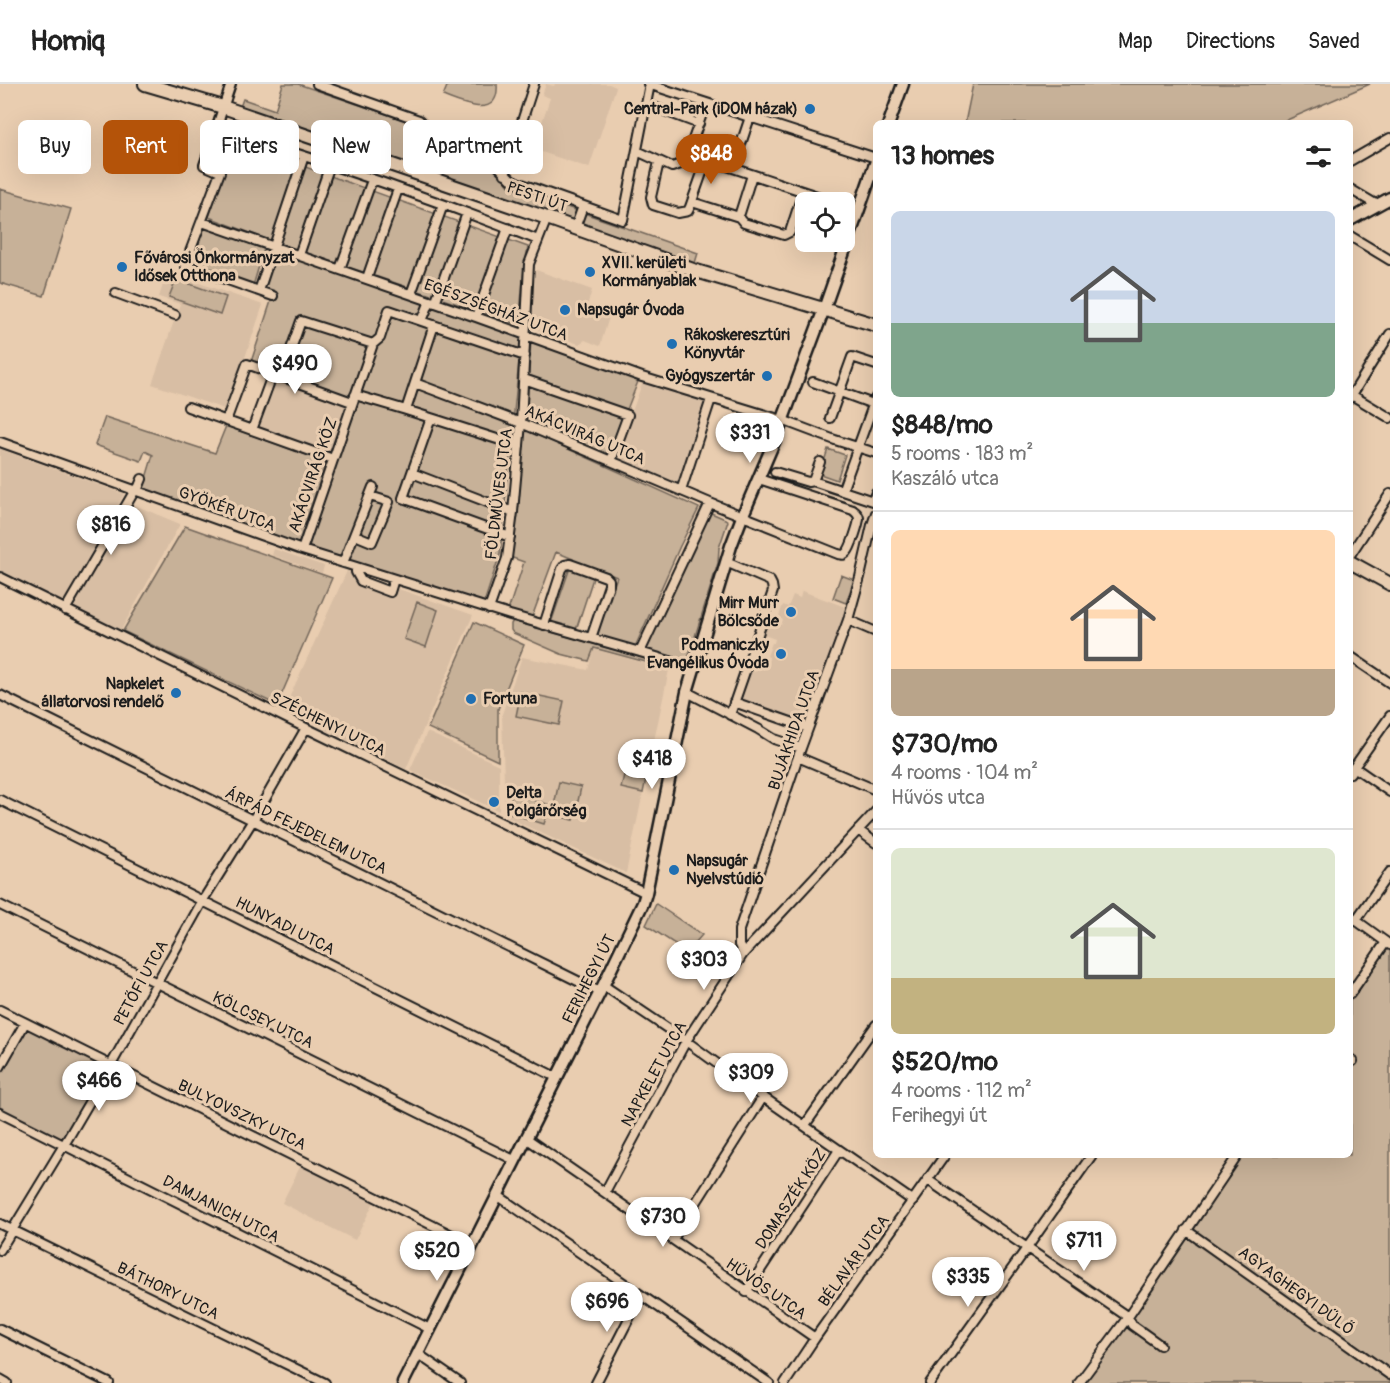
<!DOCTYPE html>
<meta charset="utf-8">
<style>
:root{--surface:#fff;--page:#f6f6f6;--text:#222;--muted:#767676;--line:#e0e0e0;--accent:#b45309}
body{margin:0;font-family:Pangolin,sans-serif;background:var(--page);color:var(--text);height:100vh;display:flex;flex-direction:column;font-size:22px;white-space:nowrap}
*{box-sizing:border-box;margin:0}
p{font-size:20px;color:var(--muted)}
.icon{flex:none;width:33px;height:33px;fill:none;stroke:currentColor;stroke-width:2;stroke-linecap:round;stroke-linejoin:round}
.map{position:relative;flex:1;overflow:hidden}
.sheet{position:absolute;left:873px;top:36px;width:480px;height:1038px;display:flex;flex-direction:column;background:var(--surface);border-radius:9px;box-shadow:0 6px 24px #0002}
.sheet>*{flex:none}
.guide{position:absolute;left:18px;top:36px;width:570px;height:54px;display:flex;gap:12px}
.buttons{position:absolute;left:795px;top:108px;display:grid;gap:12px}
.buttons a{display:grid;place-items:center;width:60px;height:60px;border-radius:9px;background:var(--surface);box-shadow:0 6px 24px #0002;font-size:30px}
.price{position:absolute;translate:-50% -51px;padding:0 14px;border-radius:21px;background:#fff;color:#222;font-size:20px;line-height:39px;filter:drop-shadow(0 2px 3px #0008)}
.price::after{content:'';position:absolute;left:50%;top:36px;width:18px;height:14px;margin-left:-9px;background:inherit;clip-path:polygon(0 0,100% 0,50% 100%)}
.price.on{background:var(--accent);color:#fff}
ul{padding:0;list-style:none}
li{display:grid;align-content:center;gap:12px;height:318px;padding:0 18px}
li+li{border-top:2px solid var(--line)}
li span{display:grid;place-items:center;height:186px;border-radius:9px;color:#555}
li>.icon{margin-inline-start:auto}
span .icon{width:108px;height:108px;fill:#fffc;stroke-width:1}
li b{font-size:26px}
h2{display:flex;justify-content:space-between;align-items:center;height:72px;padding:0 18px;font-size:26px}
.tag{padding:0 21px;border-radius:9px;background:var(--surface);box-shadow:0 6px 24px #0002;font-size:21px;line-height:54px}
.tag.on{background:var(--accent);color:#fff}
header{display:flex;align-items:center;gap:36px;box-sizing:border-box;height:84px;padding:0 30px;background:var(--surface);border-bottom:2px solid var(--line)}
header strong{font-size:28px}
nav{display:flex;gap:33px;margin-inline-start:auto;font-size:21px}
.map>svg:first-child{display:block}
</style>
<header>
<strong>Homiq</strong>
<nav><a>Map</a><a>Directions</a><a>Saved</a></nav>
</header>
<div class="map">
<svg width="1390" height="1299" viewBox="0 0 1390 1299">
<rect width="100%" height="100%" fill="#e9cdb0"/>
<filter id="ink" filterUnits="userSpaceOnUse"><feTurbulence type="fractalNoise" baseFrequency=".0167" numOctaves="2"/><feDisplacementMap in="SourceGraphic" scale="12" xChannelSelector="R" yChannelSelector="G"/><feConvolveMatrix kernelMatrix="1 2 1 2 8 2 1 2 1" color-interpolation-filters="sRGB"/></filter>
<g filter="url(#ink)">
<path fill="#d8bea4" d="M546 0 554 2 555 0H609L616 3 589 84 533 65 550 14 542 11Z
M536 186 592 206 587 222 610 230 600 262 585 256 579 260 538 246 533 242 531 235 534 196Z
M167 188 263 221 227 326 152 300 180 220 159 213Z
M274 294 348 320 331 370 256 344Z
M643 297 707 317 679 402 615 375Z
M0 365 124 410 62 520 0 488Z
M132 420 180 440 121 546 73 523Z
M274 465 324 482 322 489 272 471Z
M347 487 473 531 406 685 284 625Z
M802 507 848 524 806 640 740 616 751 587 755 588 760 575 767 578 769 575V573L767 572 772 559H774L775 555 764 551 769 537 781 541 783 536 778 534 783 521 788 523 793 511 800 514Z
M594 565 669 586 626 789 505 732 502 630 522 573 588 586Z
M427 648 499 681V727L410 686Z
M301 1081 374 1118 355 1156 282 1119Z"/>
<path fill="#c7b198" stroke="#72665a" stroke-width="1.5" d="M283 0H298L413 39 429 64 497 86 510 103 698 169 695 179 240 23 243 15 275 26Z
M448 0H497C500 37 461 19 443 12Z
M973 0H1370L1280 39H965Z
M219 52 528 163 524 184 519 241 269 156 209 133 225 86 209 79Z
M0 105 71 125 44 212 0 199Z
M204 143 264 165 253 202 192 179Z
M276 167 518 252 521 257 500 470 484 519 307 464 357 317 251 278 274 208 262 205Z
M176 195 226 213 220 231 169 213Z
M531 255 639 295 609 371 526 337Z
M105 333 215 369 226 342 326 378 298 461 143 404 153 371 145 367 141 377 95 361Z
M524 345 699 424 680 462 635 563 596 551 617 493 596 485 576 546 551 539 573 475 556 468 532 533 508 527 524 478 510 473 518 429Z
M828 365 845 371 837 396 820 390Z
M709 428 725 435 728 437 719 464 718 479 687 578 645 566V564Z
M185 442 332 494 277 621 123 547Z
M841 491 854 496 846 519 833 514Z
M417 518 438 526 426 563 404 555Z
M513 537 647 575 646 578 594 564 589 577 561 570 513 549 511 546V540Z
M474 538 524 561 498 625V677L428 644Z
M521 608 564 617 559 641 516 632Z
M631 661 652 666 643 709 621 704Z
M559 698 581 703 574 736 552 731Z
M512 709 550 721 544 740 506 728Z
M656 820 702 851 687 868 646 841Z
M1386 858 1390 861V1299H1079L1238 1071H1350V910Z
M25 939 111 981 64 1061 0 1029V983Z"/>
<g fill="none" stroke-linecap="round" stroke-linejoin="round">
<defs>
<path id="street" d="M231 0 204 81 220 88 185 181 273 212
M317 0 419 36C426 42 429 52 437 59L496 80 511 95 519 99 623 136 650 0
M648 0 876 74
M646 20 699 40
M216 44C324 77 433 115 538 156
M637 67 672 83 681 80 686 75 706 19
M1350 77 1390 54
M659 78 651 113 653 121 678 129 688 127 690 123 702 89 708 82 718 79 835 118
M733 84 750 33
M505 90 534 0
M1350 105 1377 121
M692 118 739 133 744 139 784 151 790 148 803 108
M844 122 858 126
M740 129 752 91
M202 138 476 233 642 293 782 336 835 356 876 369
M575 144 583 122
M1350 152 1390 176
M299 171 330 81
M340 185 372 96
M367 194 398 105
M259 207 304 72
M116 209 175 231
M411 210 443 121
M435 219 467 129
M476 233 508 144
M422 237 430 217
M281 293 301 237 373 260
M524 295 628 331 611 377
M813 298 873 320
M415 299 521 339 710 419 838 470C843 471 843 472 847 468 851 464 859 439 859 434 858 429 856 429 853 426L759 395
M1350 310 1390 334
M355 311 406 326 519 362
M1350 314 1390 250
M188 323 333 375
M406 326 434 241
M431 334 403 414 510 453
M830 334 852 273 876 281
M226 337 247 280 352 318
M252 346 273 289
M0 358 302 466 510 531 640 568 693 584
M775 388 808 398 813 397 873 417 876 408
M412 389 513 428
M813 397 820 378
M137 407 142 395
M681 407 711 315
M842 407 876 313
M355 451 372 458 389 418 370 412
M302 466 373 260 380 254 389 226 525 272
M1350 471 1390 410
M726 478 770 497 772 501 773 507 730 631
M343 479 373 403
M356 483V488L361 497 390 508 394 495
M0 493 306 644 646 809
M489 525 507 474 513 428 521 339 529 180 547 134
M65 526 135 406
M848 536 876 548
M544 541 562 485 565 481 570 480 606 493 609 496V501L591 554
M640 568 710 419
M1350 572 1390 599
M687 608 758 645 774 655 801 664
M0 611 600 908
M734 618 808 644
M798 673 876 706
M1354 683 1390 708
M1350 689 1390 632
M0 716 556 993
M858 746 876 759
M0 821 514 1076
M1350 832 1390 861
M1356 836 1390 788
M743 870 739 861V846L801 664 848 536 860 493 872 441 876 429
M603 901 686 957 763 1013 913 1117
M1350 910 1386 858
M0 926 472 1161
M1350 975 1353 977
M0 983 25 939
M0 1029 430 1245
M805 1041 876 941
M526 1054 815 1254
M928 1096 1128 1233 1132 1241 1160 1261
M605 1108 686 957 743 870 876 727
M497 1111 641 1211 769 1299
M0 1140 325 1299
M1186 1146 1390 1291
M673 1155 763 1013
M0 1166 64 1061 111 981 203 816 253 736 306 644
M746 1208 839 1066
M0 1245 109 1299
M418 1270 460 1299
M0 1295 7 1299
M596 1299 641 1211
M785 1299 815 1254 945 1071
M930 1299 1027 1164 1092 1071
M1079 1299 1128 1233 1238 1071"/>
<path id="secondary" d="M889 39 903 0
M1350 136 1390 114
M403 1299 600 908 643 819 646 809 687 608 731 462 742 433 777 351 824 225 876 77"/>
<path id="primary" d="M145 0 223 23 547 134 693 186 876 241
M1350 478 1390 500"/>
</defs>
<use href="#street" stroke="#1c1c1c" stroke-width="12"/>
<use href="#secondary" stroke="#1c1c1c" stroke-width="15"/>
<use href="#primary" stroke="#1c1c1c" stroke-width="16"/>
<use href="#street" stroke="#e9cdb0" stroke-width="8"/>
<use href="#secondary" stroke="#e9cdb0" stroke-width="10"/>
<use href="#primary" stroke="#e9cdb0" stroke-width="12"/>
</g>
</g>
<g fill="#1f6fb2" stroke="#e9cdb0" stroke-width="2">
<circle cx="810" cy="25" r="6"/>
<circle cx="122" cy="183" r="6"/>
<circle cx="590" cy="188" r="6"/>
<circle cx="565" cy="226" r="6"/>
<circle cx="672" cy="260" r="6"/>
<circle cx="767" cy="292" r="6"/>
<circle cx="791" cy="528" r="6"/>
<circle cx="781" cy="570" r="6"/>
<circle cx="176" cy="609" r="6"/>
<circle cx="471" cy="615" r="6"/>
<circle cx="494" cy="718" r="6"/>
<circle cx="674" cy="786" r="6"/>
</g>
<g text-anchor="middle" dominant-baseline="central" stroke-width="6" stroke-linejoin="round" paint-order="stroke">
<g font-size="16" font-weight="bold" fill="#1c1c1c" stroke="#e9cdb0" text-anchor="start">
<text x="798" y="25" text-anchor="end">Central-Park (iDOM házak)</text>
<text x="134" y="174">Fővárosi Önkormányzat<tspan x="134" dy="18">Idősek Otthona</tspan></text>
<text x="602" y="179">XVII. kerületi<tspan x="602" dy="18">Kormányablak</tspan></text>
<text x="577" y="226">Napsugár Óvoda</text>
<text x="684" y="251">Rákoskeresztúri<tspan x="684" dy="18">Könyvtár</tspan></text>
<text x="755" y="292" text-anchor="end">Gyógyszertár</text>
<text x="779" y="519" text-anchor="end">Mirr Murr<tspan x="779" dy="18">Bölcsőde</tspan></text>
<text x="769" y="561" text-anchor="end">Podmaniczky<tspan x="769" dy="18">Evangélikus Óvoda</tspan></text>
<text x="164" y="600" text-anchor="end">Napkelet<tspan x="164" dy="18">állatorvosi rendelő</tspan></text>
<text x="483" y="615">Fortuna</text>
<text x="506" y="709">Delta<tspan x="506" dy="18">Polgárőrség</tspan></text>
<text x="686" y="777">Napsugár<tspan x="686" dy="18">Nyelvstúdió</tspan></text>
</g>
<g font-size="16" fill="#1c1c1c" stroke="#e9cdb0">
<text transform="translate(537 113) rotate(19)">PESTI ÚT</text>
<text transform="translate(496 226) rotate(20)">EGÉSZSÉGHÁZ UTCA</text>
<text transform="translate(585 351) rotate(23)">AKÁCVIRÁG UTCA</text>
<text transform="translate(313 391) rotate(-71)">AKÁCVIRÁG KÖZ</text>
<text transform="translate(499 410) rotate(-83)">FÖLDMŰVES UTCA</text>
<text transform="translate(227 425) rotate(20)">GYÖKÉR UTCA</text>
<text transform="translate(328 640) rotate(26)">SZÉCHENYI UTCA</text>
<text transform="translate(794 646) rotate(-71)">BUJÁKHIDA UTCA</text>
<text transform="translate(306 747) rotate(26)">ÁRPÁD FEJEDELEM UTCA</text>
<text transform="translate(285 842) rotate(27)">HUNYADI UTCA</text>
<text transform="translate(589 895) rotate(-63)">FERIHEGYI ÚT</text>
<text transform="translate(141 899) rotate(-61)">PETŐFI UTCA</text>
<text transform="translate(263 936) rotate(26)">KÖLCSEY UTCA</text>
<text transform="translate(654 990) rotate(-61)">NAPKELET UTCA</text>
<text transform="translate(242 1031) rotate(26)">BULYOVSZKY UTCA</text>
<text transform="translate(791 1115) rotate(-57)">DOMASZÉK KÖZ</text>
<text transform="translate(221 1125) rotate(27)">DAMJANICH UTCA</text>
<text transform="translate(854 1177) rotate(-54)">BÉLAVÁR UTCA</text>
<text transform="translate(766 1205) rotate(35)">HŰVÖS UTCA</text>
<text transform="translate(168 1207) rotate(26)">BÁTHORY UTCA</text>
<text transform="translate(1296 1207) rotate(36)">AGYAGHEGYI DŰLŐ</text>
</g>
</g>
</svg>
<div class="buttons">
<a><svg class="icon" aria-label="locate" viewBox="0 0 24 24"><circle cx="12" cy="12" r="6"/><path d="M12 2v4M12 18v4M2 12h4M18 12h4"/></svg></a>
</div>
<b class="price on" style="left:711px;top:101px">$848</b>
<b class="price" style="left:295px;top:311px">$490</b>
<b class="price" style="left:750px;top:380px">$331</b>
<b class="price" style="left:111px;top:472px">$816</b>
<b class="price" style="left:652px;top:706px">$418</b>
<b class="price" style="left:704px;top:907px">$303</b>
<b class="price" style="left:751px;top:1020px">$309</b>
<b class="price" style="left:99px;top:1028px">$466</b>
<b class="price" style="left:663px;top:1164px">$730</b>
<b class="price" style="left:1084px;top:1188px">$711</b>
<b class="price" style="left:437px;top:1198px">$520</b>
<b class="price" style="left:968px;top:1224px">$335</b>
<b class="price" style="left:607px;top:1249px">$696</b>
<div class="guide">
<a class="tag">Buy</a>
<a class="tag on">Rent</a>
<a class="tag">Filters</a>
<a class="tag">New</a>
<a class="tag">Apartment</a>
</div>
<section class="sheet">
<h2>13 homes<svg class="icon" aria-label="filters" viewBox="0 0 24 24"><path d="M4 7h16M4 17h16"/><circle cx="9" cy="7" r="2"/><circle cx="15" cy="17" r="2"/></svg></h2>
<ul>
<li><span style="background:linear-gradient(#c9d6e8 60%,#7fa58c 0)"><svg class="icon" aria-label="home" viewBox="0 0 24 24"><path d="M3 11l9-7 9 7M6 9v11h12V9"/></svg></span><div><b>$848/mo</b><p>5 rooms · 183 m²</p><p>Kaszáló utca</p></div></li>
<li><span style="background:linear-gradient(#ffd9b3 75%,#b9a48a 0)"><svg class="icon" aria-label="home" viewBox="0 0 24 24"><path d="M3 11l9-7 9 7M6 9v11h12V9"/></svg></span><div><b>$730/mo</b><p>4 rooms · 104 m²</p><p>Hűvös utca</p></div></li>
<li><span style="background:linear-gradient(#dfe7d0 70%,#c2b280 0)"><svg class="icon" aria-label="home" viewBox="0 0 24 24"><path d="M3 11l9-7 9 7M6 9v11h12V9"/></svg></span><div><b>$520/mo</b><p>4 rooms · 112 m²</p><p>Ferihegyi út</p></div></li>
</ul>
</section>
</div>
